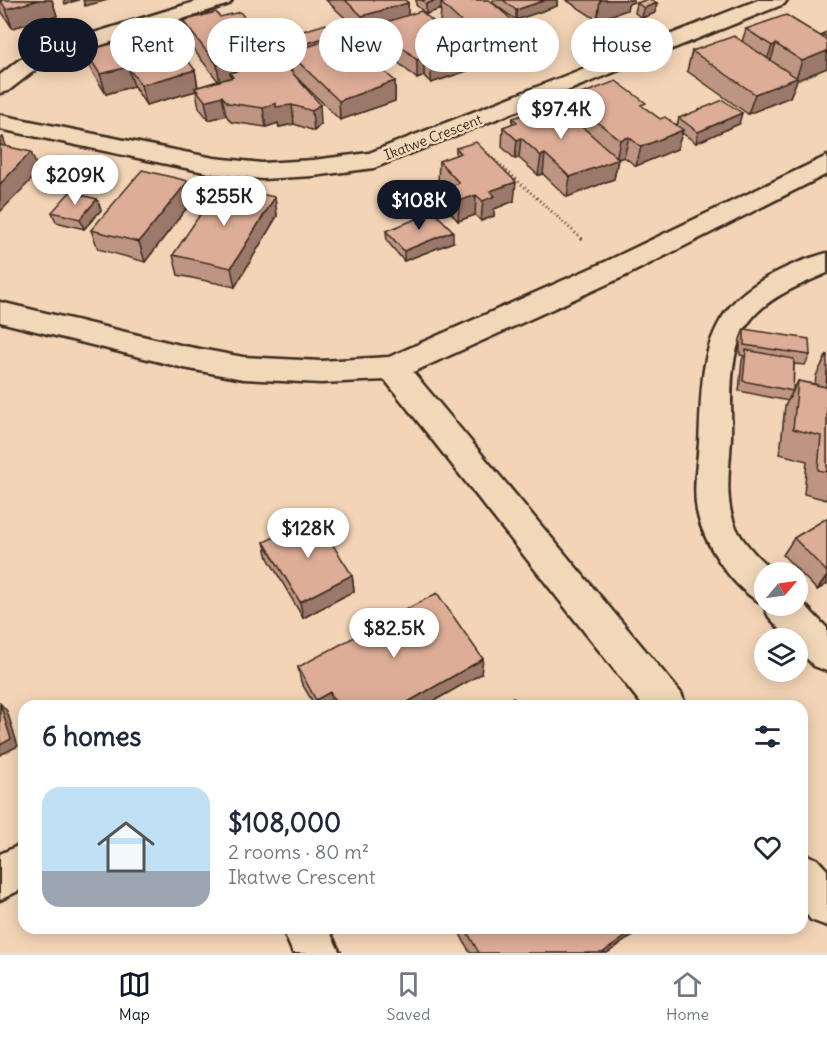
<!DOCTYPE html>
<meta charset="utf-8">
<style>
:root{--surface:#fff;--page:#f2f2f3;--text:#1f2937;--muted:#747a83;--line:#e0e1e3;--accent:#111827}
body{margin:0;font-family:Delius,sans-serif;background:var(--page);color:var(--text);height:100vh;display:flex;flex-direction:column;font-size:22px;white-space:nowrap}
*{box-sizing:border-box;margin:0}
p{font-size:20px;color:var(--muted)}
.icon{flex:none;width:33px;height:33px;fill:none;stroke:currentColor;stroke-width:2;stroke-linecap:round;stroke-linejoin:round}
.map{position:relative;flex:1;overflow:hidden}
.details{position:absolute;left:18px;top:700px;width:790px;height:234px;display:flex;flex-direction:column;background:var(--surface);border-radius:18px;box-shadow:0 3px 15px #0003}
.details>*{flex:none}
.banner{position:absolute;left:18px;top:18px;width:792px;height:54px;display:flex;gap:12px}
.needle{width:39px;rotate:61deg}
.tools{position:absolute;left:754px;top:562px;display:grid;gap:12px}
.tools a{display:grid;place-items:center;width:54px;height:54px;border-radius:50%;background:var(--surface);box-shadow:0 3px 15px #0003;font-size:30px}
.price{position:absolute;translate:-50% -51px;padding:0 14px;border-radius:21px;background:#fff;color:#222;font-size:20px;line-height:39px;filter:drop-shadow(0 2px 3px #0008)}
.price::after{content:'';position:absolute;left:50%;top:36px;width:18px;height:14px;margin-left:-9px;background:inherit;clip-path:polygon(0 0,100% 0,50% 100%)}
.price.selected{background:var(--accent);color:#fff}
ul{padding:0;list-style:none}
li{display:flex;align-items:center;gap:18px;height:150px;padding:0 24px}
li+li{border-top:2px solid var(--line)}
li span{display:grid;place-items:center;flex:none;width:168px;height:120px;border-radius:18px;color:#555}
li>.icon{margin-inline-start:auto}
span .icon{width:72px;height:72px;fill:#fffc;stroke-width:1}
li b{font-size:26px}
h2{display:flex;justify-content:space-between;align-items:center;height:72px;padding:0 24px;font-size:26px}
.chip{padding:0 21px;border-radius:27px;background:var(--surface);box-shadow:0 3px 15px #0003;font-size:21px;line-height:54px}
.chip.selected{background:var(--accent);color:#fff}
.tabs{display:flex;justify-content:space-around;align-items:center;height:84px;border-top:2px solid var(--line);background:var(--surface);font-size:16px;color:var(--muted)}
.tabs a{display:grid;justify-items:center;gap:3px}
.tabs .selected{color:var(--accent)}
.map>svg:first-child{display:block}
</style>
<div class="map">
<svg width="827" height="953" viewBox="0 0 827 953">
<rect width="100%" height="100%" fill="#f3d4b6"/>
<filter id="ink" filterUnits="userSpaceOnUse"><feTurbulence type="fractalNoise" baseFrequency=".0167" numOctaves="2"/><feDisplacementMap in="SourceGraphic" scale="12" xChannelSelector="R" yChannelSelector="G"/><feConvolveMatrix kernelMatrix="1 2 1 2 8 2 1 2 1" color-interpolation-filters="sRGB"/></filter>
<g filter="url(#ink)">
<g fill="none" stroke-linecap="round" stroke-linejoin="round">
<defs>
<path id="street" d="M201 0H232L229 4 55 60 35 70 8 91 0 93V75L19 60 39 50Z
M758 0H787L784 4 374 168 313 176 262 179 214 174 0 129V115L214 158 262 163 313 160 369 153Z
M827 156V174L625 276 413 372 681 693 686 706H643L385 380 321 383 243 379 184 368 0 322V302L184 346 243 357 321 361 389 357 605 262Z
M827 253V273C800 285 764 298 747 325 727 357 732 401 731 437 730 465 724 496 734 523 741 542 760 559 774 573H765V606H798V598L827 628V671L814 666 798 649V639H789L769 617 764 606 765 604C735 593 703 543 697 511 693 489 697 466 699 443 702 397 698 347 729 308 750 281 794 262 827 253Z
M24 843V888L0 900V854Z
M802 853 817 859 827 870V926L811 920 802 909Z
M282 928H328L340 953H293Z"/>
</defs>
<use href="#street" stroke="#3b2a1e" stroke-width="5"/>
<path stroke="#3b2a1e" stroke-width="3" stroke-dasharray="1 3" stroke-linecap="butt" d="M486 152 583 240"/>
<path stroke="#3b2a1e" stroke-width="4" stroke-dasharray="1.5 4.5" stroke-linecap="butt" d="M581 239 585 242"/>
<use href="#street" fill="#f1d8b8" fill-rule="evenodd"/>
</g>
<path fill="#be9582" stroke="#3b2a1e" stroke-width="1.5" d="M0 0H52L57 16 12 28 0 9Z
M326 0H405L408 3V15L467 71 431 83 424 76 417 79 386 52V45L383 42V29L363 35Z
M416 0H489L517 45 515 46 514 51 482 61 440 22 441 9 426 14 416 5Z
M493 0H557V6L516 20 493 3Z
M566 0H634V2L628 4 627 10 597 20Z
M637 3 655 13 642 18 635 13Z
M220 17 272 49 273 60 292 73 290 59 287 60 277 50 276 39 337 38 395 81V101L340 120 292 73 321 124 314 131 294 124 279 127 278 123 266 127 231 122 226 115 209 120 199 108 196 91 146 105 134 86 106 94 91 70 85 51 142 40 141 35 195 70 198 87 218 81 187 41 183 21Z
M746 29 821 36 822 34 827 32V68L797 80 790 97 748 114 687 71 692 51 742 42Z
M568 99 645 108 660 119 677 126 679 118 739 124 696 143 682 133 677 149 636 166 624 157 618 159 614 179 567 197 543 174 538 175 519 158 515 159 502 147 503 127 512 124 513 118 566 113Z
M456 148 514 201 494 209V216L481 221 475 215 458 221 446 207V190L438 181 439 161 456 155Z
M188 181 192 201 145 262 98 249 91 230Z
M275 197 277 216 235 287 178 275 173 255Z
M97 199 101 210 84 229 56 222 52 212Z
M386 231 453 242 404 261 387 241Z
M744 329 810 355 805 365 794 364 793 391 788 401 739 391 742 360 744 356 740 355V339Z
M827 354V500L804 494 807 461 780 454 785 406 798 381 815 384 816 376Z
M827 518V584L817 590 783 555 794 538Z
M264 542 352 575 354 591 303 618 268 558Z
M298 667 481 674 425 706H315L301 682Z
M457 928H643L607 953H470Z"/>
<path fill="#9b796a" stroke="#3b2a1e" stroke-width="1.5" d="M39 0H52L57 16 12 28 6 9Z
M64 0H79L65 4Z
M83 0H108L85 6Z
M437 0H468L441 3V9L426 14V4Z
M546 0H557V6L516 20V10Z
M602 0H634V2L628 4 627 10 597 20 600 1Z
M408 3V22L383 23V29L363 35 362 16Z
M657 3 655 13 642 18 644 8Z
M519 26 517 45 515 46 514 51 482 61 483 42 511 28Z
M336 34 337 44 289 53 290 59 287 60 286 50Z
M776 44 770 63 765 65 772 46Z
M272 49 274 68 233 77 230 73 232 81 220 84 217 65Z
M468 51 467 71 431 83V63Z
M827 51V68L797 80 790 97 748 114 755 94 796 78 802 61Z
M424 57V76L417 79V60Z
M128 67 134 86 106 94 100 74Z
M195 70 198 90 195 88 196 91 146 105 141 85Z
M395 81V101L340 120 339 101Z
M222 96 226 115 209 120 205 101Z
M276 103 292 105 294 124 279 127 278 123 266 127 263 108Z
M320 104 321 124 314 131 312 111Z
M742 113 739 124 696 143 698 132Z
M683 130 677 149 636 166 641 147Z
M3 137 10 157 0 154V139Z
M629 137 624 157 618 159 614 179 567 197 570 177 616 160 620 140Z
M521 138 519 158 515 159 517 140Z
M31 152 39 172 0 212V184Z
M545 154 543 174 538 175 541 156Z
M188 181 192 201 145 262 139 242Z
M516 182 514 201 494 209V216L481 221 483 201 490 191Z
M476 195 475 215 458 221 459 201Z
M275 197 277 216 235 287 231 268Z
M97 199 101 210 84 229 80 219Z
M453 231V242L404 261V251Z
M352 575 354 591 303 618 300 602Z
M827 576V584L817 590Z
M483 659 481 674 425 706H401Z
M330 692 332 706H317L316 700Z
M0 703 7 711 18 746 0 755Z
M638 928H643L607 953H602Z"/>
<path fill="#ddad97" stroke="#3b2a1e" stroke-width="1.5" d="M0 0H39L6 9Z
M345 0H405L408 3 362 16Z
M422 0H437L426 4Z
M453 0H489L519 26 511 28 516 32 483 42 441 3Z
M503 0H546L516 10Z
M645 0H652L657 3 644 8 637 3Z
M421 11 468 51 431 63 424 57 417 60 386 32 391 30 383 23Z
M216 12 220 17 240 12 272 49 217 65 183 21Z
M786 15 827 40V51L802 61 776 44 772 46 746 29Z
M326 24 336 34 286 50 276 39Z
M160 29 163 34 145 39 141 35Z
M827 32V37L822 34Z
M167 33 195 70 141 85 128 67 100 74 85 51 134 38 136 42Z
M343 35 395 81 339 101 289 53Z
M734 36 797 78 755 94 692 51Z
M279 58 320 104 312 111 292 105 276 107V103L263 108 228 103 222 96 205 101 195 88 233 77 230 73Z
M616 81 646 103 641 105 660 119 665 117 683 130 641 147 629 137 620 140 568 99Z
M723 100 742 113 698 132 679 118Z
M556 104 619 159 570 177 545 154 541 156 521 138 517 140 503 127 517 122 513 118Z
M476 142 516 182 490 191 495 196 483 201 476 195 459 201 447 187 459 183 439 161 461 153 456 148Z
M0 145 31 152 0 184Z
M142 170 188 181 139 242 91 230Z
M219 186 275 197 231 268 173 255Z
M70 192 97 199 80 219 52 212Z
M434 212 453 231 404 251 386 231Z
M744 329 809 339 810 355 744 345Z
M746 350 794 359 793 391 743 381Z
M827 371V472L818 470 821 436 793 429 798 381 826 387Z
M315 517 352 575 300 602 264 542Z
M827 518V572L794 538Z
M437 593 483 659 401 706H338L330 692 316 700 298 667Z
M513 697 519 706H497Z
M0 704 11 739 0 745Z
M465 928H638L602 953H479Z"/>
</g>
<g text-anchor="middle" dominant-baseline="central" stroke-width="5" stroke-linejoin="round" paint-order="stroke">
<g font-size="14" fill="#3b2a1e" stroke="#f1d8b8">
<text transform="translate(433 137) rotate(-21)">Ikatwe Crescent</text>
</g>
</g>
</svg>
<div class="tools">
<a><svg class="needle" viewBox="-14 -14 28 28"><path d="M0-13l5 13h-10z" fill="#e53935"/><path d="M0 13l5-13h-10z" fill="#747a83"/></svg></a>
<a><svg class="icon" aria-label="layers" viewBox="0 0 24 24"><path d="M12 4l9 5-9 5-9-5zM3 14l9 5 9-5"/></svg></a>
</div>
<b class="price" style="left:561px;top:140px">$97.4K</b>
<b class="price" style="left:75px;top:206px">$209K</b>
<b class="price" style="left:224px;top:227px">$255K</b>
<b class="price selected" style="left:419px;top:231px">$108K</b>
<b class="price" style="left:308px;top:559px">$128K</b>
<b class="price" style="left:394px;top:659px">$82.5K</b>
<div class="banner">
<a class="chip selected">Buy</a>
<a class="chip">Rent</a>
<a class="chip">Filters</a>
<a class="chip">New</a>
<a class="chip">Apartment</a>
<a class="chip">House</a>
</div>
<section class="details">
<h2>6 homes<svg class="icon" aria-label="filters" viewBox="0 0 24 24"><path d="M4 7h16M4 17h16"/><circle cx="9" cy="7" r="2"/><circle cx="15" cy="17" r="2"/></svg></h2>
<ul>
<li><span style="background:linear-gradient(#bfe0f5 70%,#9aa5b1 0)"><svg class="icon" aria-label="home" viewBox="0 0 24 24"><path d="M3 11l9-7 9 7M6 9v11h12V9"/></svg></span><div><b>$108,000</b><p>2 rooms · 80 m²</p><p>Ikatwe Crescent</p></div><svg class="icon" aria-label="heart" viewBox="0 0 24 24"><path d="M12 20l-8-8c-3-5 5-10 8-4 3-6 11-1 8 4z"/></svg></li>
</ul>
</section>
</div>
<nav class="tabs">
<a class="selected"><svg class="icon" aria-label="map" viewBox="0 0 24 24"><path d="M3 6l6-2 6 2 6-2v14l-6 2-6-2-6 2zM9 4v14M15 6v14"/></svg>Map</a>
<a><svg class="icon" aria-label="saved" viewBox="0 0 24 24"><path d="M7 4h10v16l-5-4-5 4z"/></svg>Saved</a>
<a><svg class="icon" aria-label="home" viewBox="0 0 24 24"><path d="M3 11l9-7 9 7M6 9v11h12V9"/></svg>Home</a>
</nav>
